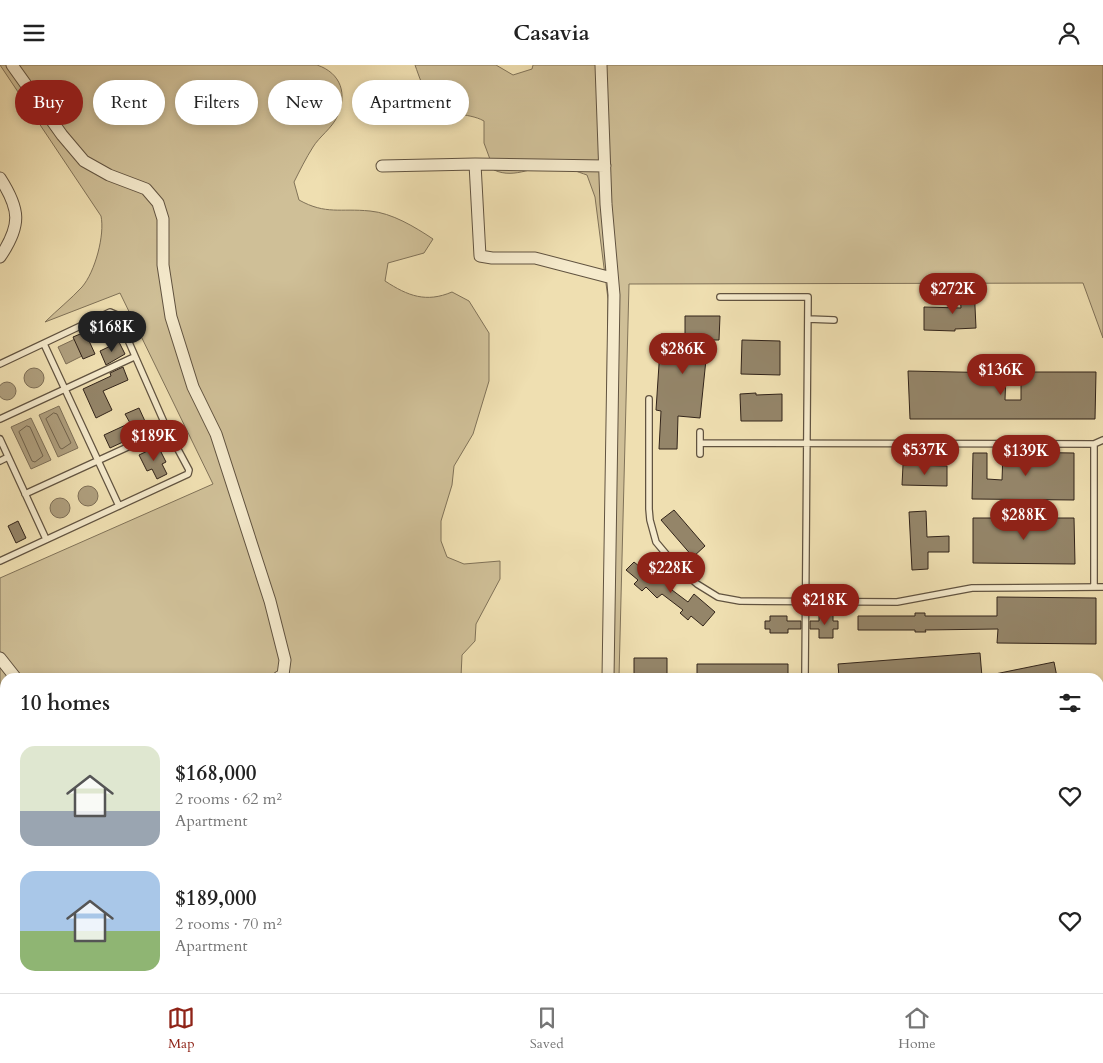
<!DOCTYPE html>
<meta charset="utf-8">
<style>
:root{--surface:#fff;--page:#f6f6f6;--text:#222;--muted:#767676;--line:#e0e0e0;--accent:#8f2418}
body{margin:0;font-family:Cardo,serif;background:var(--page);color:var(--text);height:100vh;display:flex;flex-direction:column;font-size:19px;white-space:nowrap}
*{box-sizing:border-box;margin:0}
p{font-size:16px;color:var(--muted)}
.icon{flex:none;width:28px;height:28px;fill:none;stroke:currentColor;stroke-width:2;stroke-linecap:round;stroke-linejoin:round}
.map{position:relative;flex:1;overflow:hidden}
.panel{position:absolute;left:0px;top:608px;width:1104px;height:321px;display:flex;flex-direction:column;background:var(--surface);border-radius:15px 15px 0 0;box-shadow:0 2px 8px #0003}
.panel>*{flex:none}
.banner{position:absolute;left:15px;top:15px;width:500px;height:45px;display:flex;gap:10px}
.price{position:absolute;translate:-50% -42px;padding:0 11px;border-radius:18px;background:var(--accent);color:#fff;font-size:16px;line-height:32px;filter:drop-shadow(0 1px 2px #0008)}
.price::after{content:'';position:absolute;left:50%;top:30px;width:15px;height:11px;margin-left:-8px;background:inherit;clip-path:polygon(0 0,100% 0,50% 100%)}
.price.current{background:#222;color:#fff}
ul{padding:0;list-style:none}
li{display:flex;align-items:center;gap:15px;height:125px;padding:0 20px}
li span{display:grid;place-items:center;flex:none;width:140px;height:100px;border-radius:15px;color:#555}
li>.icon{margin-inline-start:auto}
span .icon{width:60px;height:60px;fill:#fffc;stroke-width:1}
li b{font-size:21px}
h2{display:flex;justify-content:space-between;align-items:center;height:60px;padding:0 20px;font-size:21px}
.pill{padding:0 18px;border-radius:22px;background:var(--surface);box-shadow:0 2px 8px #0003;font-size:18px;line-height:45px}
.pill.current{background:var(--accent);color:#fff}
header{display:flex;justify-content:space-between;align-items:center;height:65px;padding:0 20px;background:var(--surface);font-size:22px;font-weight:800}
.dock{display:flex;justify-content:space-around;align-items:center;height:70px;border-top:1px solid var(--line);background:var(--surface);font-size:14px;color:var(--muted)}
.dock a{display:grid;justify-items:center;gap:2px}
.dock .current{color:var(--accent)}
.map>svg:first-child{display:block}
</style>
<header><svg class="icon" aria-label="menu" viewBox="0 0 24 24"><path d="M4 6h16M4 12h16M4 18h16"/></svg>Casavia<svg class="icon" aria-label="person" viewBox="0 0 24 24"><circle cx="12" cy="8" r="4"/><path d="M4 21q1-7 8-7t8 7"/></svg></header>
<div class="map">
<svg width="1103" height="928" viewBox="0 0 1103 928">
<rect width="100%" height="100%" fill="#efdfb1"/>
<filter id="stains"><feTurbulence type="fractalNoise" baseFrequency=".004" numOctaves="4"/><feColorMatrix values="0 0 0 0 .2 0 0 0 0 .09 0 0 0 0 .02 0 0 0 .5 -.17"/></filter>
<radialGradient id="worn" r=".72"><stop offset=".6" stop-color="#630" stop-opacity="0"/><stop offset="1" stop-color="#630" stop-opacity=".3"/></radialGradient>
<path fill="#cfbf97" stroke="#807258" d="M0 0H317C341 8 348 29 337 52 332 63 319 72 313 82 306 93 300 105 294 117L299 135C326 150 340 143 370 146 392 148 415 162 433 174L424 188 388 198 385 216C408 231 426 238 452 227L469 236 489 268V316L473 369 454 401 452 420 441 456V476L447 492 464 499 500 496V514L476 559 475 576 462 590 461 612H5V671L0 667V513L213 419 120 228 45 257C57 245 71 234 82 222 95 207 105 170 101 151Z
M415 0H496L513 10 532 4 533 0H1103V273L1083 218 629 219 619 612H604L608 234 595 132 587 110C578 107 566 102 557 101 535 99 516 115 494 105L484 78V56C475 51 467 51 457 48 428 41 424 25 415 0Z
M114 924H700L699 928H74Z"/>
<path fill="#af9f7e" stroke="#7d6e56" d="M75 274 82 291 66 299 58 282Z
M24 313a10 10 0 1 1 20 0a10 10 0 1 1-20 0Z
M-2 326a9 9 0 1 1 18 0a9 9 0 1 1-18 0Z
M59 341 78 383 58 392 39 350Z
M31 353 51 395 31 404 11 362Z
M78 431a10 10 0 1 1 20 0a10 10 0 1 1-20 0Z
M50 443a10 10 0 1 1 20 0a10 10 0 1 1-20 0Z"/>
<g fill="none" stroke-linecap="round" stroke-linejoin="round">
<path stroke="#70624c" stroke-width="1" d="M54 348 57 349 71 378 62 384 60 383 46 354Z
M27 361 30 362 43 391 35 397 32 396 19 367Z"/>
</g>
<path fill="#948569" stroke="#32241a" d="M974 220 976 263 955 264V266L924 265V242L961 243 960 229H967V221Z
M685 251H720L719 275H708L700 353 678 351 677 384H659L661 346 656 345 661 269 685 271Z
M85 267 95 289 83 294 73 272Z
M742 275 780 276V310L741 309Z
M119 277 125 289 106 300 100 286Z
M123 302 128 315 103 326 112 345 96 353 83 324 111 311 110 308Z
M908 306 1006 308 1005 335H1021V307H1096L1095 354H910Z
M756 328V330L782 329V356H741L740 329Z
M139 343 149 365 110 383 104 370 130 358 125 349Z
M158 381 166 397 162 399 167 409 157 414 152 404 147 406 139 390Z
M1003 387 1074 388V435L972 434 973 388H987V414L1002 415Z
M903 400 947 401V421L902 420Z
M674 445 705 481 693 492 661 455Z
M926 446 927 472 949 471V487H928V504L912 505 909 447Z
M973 453H1074L1075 499 973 498Z
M18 456 26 473 16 478 8 461Z
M634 497 646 507 652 500 659 507 657 510 668 522 688 537 694 529 715 547 703 561 691 551 688 555 680 548 683 545 662 529 657 533 646 522 642 526 634 519 638 515 626 505Z
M997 532 1096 533V579L997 578 998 564 925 565 926 567H915V565H858V551H915V548H925V551H997Z
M819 550H833V556H838V564H833V573H819V564H810V556H819Z
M770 551H787V556H801V564H788V568H770V564H765V556H770Z
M980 588 982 612H839L838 599Z
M634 593H667V612H634Z
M1054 597 1057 612H995V609Z
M697 599H788V612H697Z"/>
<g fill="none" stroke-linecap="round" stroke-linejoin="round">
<defs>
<path id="service" d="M720 232H808L805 612
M808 254 834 255
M44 279 119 441
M0 299 110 247 117 250 167 364 189 405 188 409 0 496
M649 334V444L650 455 656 477 677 502 697 519 718 532 740 536 897 537 972 523 1103 522
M0 354 134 292
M0 374 46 474
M700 378 1094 379 1103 375
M700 389V367
M0 396 8 392
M25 429 167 364
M1094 522V379"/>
<path id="minor" d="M12 0 62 70 84 96 109 110 146 124 158 138 163 154V200L171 252 193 322 216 369 270 536 285 595 283 610 279 612
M601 0 606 139 614 230 608 612
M475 99 605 101
M382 101 475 99 480 191 492 193H535L612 213
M0 113C20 144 22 160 0 192
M0 593 15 612
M1099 787 1103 786
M196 924 197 928
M722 928V924"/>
<path id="trunk" d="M1099 673 1103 672
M1099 698 1103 696
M0 888H5
M0 911H5"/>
</defs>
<use href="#service" stroke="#615340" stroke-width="8"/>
<use href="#minor" stroke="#615340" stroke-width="13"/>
<use href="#trunk" stroke="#32241a" stroke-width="22"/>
<use href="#service" stroke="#f5eacc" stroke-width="5.5"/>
<use href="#minor" stroke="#f5eacc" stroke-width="11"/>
<use href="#trunk" stroke="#efdfb1" stroke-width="20"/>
</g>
<rect width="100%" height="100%" filter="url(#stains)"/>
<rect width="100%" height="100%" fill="url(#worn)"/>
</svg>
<b class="price" style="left:953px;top:250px">$272K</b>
<b class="price current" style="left:112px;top:288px">$168K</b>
<b class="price" style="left:683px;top:310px">$286K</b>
<b class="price" style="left:1001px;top:331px">$136K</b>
<b class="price" style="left:154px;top:397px">$189K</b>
<b class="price" style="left:925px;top:411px">$537K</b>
<b class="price" style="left:1026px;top:412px">$139K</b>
<b class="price" style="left:1024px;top:476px">$288K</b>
<b class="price" style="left:671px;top:529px">$228K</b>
<b class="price" style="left:825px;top:561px">$218K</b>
<div class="banner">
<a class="pill current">Buy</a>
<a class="pill">Rent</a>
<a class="pill">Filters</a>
<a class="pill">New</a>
<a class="pill">Apartment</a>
</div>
<section class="panel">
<h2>10 homes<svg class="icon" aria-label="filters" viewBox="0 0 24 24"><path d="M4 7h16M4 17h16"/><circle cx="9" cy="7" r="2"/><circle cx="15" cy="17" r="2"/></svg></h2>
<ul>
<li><span style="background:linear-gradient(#dfe7d0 65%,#9aa5b1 0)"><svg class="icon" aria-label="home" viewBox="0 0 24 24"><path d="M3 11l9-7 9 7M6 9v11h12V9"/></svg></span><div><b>$168,000</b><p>2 rooms · 62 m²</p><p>Apartment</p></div><svg class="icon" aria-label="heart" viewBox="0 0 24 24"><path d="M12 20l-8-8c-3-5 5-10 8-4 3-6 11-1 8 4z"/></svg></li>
<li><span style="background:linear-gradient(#a9c7e8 60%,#8fb573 0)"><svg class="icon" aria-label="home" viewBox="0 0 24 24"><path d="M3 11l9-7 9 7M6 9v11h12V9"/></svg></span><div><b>$189,000</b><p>2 rooms · 70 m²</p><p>Apartment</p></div><svg class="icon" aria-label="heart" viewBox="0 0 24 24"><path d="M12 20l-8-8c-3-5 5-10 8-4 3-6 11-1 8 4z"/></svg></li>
</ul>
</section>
</div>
<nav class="dock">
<a class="current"><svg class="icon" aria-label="map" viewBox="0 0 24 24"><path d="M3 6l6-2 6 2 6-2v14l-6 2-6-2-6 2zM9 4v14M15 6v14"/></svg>Map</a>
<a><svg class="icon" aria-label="saved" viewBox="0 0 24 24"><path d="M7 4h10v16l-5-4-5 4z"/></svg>Saved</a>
<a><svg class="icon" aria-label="home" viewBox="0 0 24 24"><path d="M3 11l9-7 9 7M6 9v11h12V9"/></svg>Home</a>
</nav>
